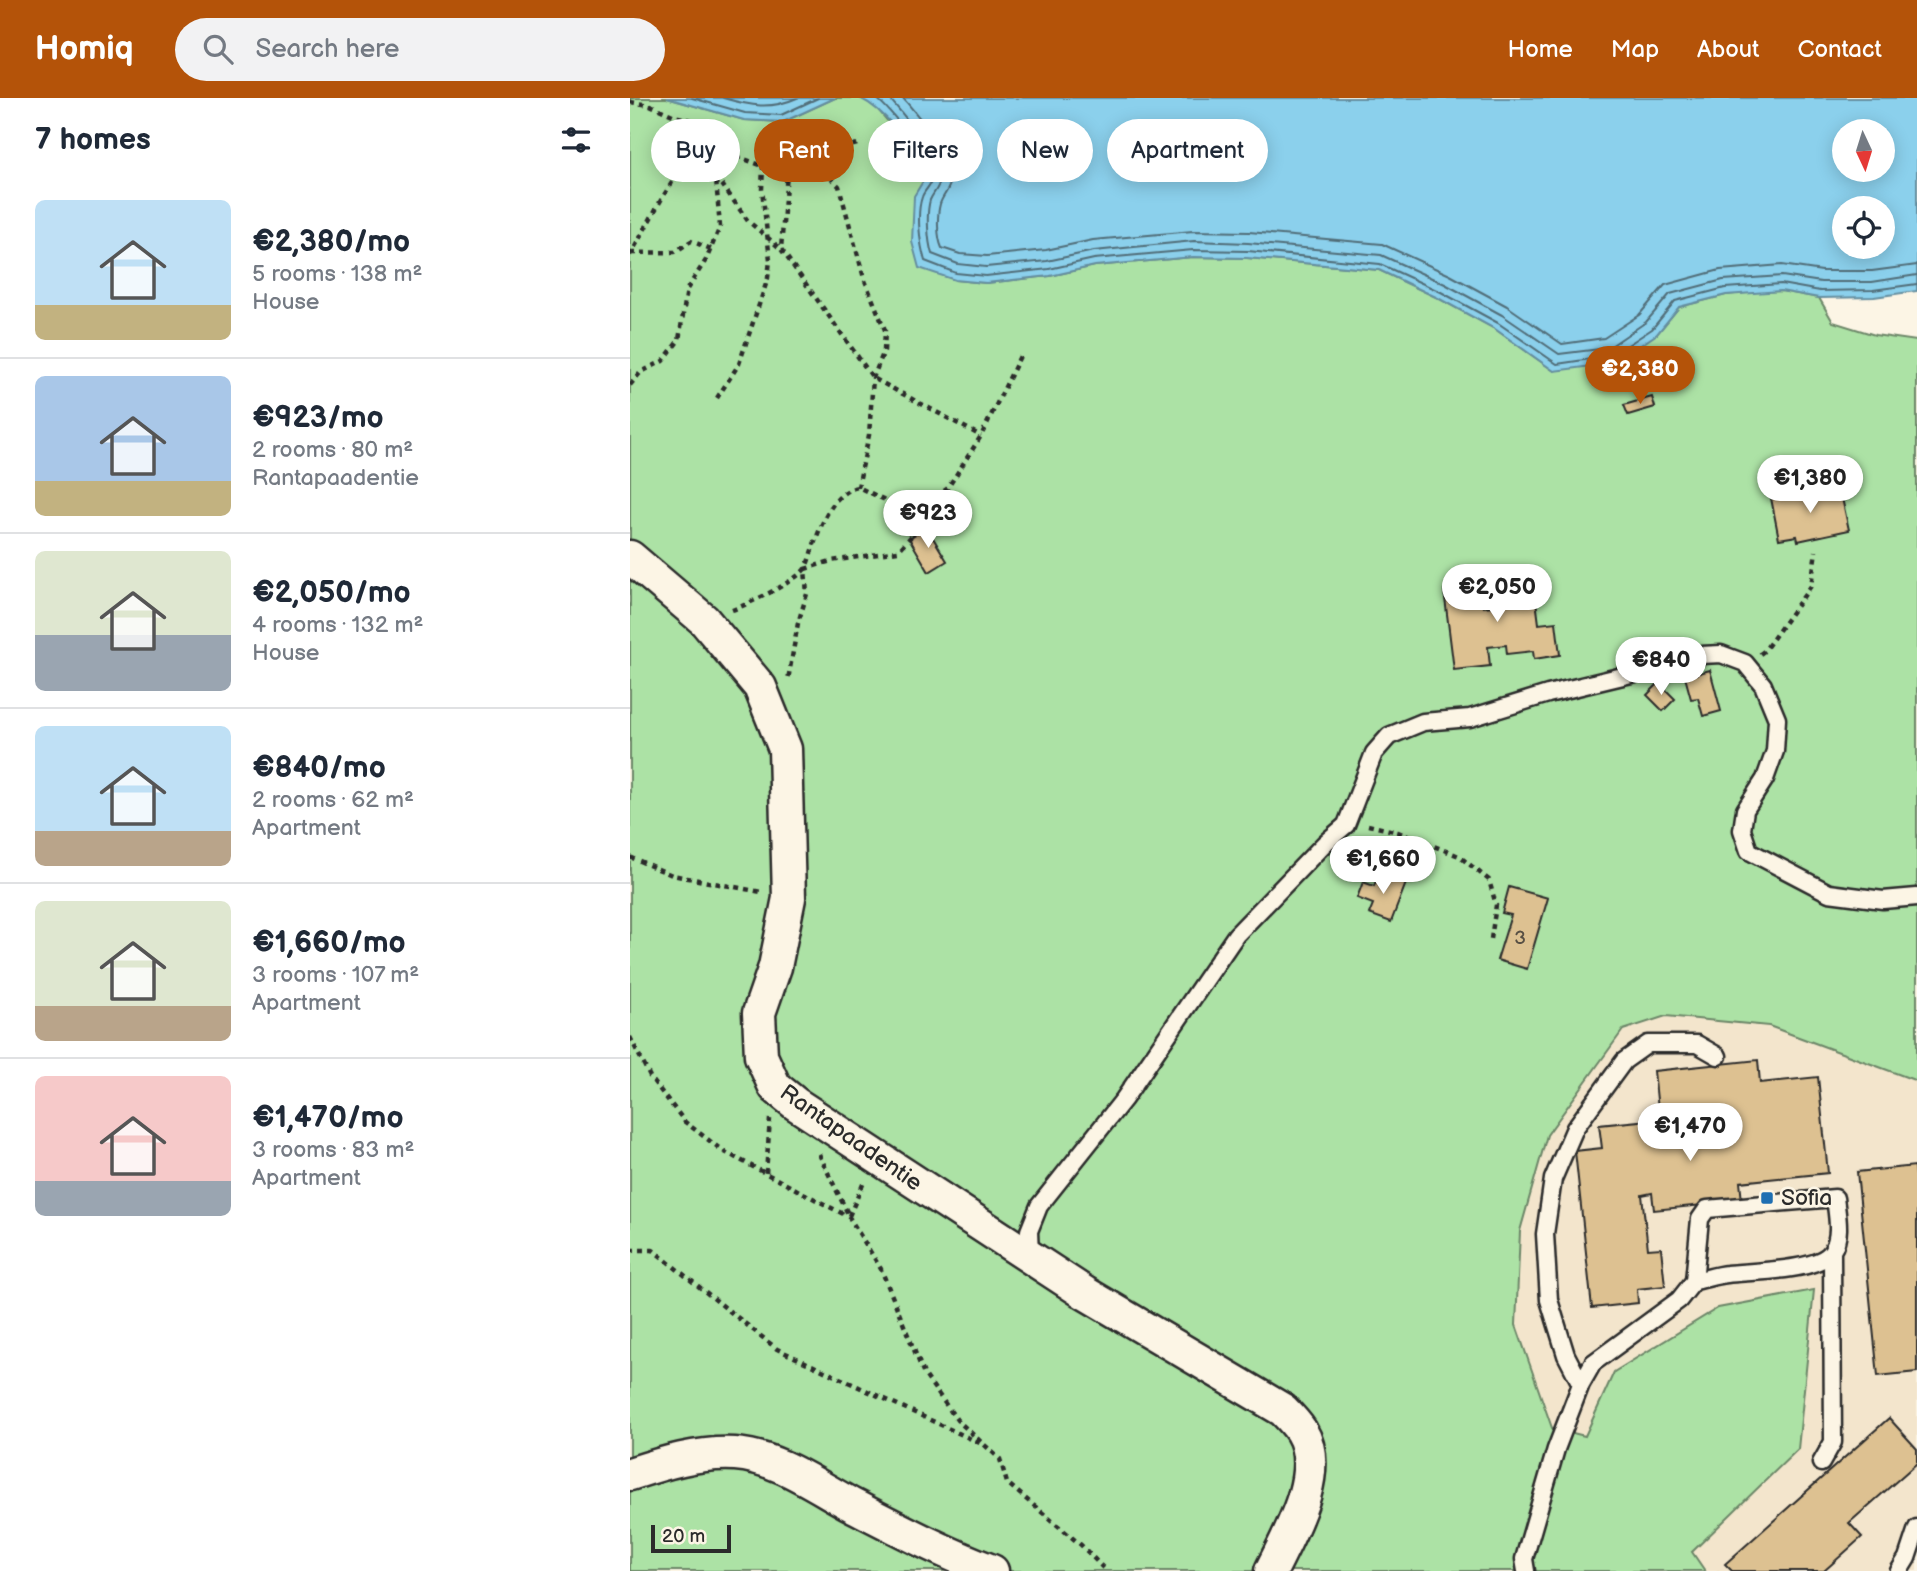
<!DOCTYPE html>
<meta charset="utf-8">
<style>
:root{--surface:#fff;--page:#f2f2f3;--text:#1f2937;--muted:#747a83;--line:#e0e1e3;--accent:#b45309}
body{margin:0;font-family:"Balsamiq Sans",sans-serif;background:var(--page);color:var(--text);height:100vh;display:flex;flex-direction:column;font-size:26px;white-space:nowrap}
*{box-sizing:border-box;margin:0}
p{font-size:23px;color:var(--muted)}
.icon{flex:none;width:38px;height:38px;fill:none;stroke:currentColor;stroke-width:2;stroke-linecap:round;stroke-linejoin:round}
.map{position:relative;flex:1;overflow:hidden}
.panel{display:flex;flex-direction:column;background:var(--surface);width:630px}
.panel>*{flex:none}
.banner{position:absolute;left:21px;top:21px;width:665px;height:63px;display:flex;gap:14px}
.needle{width:46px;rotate:176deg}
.tools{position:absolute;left:1202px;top:21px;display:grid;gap:14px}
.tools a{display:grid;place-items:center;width:63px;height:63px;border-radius:50%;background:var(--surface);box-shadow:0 4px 18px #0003;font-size:35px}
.scale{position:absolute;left:21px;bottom:18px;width:80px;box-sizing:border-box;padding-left:7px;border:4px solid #2b2b2b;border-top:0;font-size:19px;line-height:24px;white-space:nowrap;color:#2b2b2b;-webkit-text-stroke:5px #fcf5e5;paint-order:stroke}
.price{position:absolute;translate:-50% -60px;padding:0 16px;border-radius:24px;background:#fff;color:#222;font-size:23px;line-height:46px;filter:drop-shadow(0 2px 4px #0008)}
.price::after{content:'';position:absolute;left:50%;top:42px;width:21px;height:16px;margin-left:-10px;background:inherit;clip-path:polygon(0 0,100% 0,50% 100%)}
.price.on{background:var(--accent);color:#fff}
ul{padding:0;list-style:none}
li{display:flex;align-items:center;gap:21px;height:175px;padding:0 35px}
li+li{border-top:2px solid var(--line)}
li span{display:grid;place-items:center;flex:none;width:196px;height:140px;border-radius:10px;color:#555}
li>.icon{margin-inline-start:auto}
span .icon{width:84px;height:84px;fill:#fffc;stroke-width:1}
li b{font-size:30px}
h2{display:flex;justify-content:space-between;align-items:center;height:84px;padding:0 35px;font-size:30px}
.pill{padding:0 24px;border-radius:32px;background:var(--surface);box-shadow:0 4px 18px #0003;font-size:24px;line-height:63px}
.pill.on{background:var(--accent);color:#fff}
header{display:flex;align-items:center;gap:42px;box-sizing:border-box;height:98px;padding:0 35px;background:var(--accent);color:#fff}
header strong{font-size:33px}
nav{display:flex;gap:38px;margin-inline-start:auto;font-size:24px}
.search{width:490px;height:63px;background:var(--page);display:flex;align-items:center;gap:18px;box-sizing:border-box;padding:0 24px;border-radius:38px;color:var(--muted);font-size:26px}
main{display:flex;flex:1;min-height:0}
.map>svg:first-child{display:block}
</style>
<header>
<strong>Homiq</strong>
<div class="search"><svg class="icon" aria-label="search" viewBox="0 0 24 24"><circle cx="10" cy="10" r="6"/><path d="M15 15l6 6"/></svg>Search here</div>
<nav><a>Home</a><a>Map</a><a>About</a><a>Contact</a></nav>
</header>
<main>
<section class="panel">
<h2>7 homes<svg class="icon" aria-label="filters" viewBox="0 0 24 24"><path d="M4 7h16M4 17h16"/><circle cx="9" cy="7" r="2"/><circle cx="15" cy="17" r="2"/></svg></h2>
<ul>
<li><span style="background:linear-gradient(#bfe0f5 75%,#c2b280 0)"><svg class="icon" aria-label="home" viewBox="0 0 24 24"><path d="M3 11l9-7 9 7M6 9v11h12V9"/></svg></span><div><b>€2,380/mo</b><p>5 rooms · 138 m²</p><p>House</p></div></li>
<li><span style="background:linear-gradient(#a9c7e8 75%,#c2b280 0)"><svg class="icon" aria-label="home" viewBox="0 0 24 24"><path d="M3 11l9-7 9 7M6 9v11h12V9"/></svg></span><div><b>€923/mo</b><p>2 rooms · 80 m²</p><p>Rantapaadentie</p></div></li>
<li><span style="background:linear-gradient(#dfe7d0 60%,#9aa5b1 0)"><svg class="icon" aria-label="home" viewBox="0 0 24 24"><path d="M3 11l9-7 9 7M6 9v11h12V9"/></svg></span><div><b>€2,050/mo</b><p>4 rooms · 132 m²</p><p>House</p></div></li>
<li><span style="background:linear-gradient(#bfe0f5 75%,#b9a48a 0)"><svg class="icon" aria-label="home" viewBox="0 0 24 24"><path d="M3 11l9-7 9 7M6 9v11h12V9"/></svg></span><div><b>€840/mo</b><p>2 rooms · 62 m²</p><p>Apartment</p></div></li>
<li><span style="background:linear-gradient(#dfe7d0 75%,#b9a48a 0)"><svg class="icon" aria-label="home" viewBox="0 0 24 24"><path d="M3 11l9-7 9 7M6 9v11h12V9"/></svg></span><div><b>€1,660/mo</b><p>3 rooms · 107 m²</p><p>Apartment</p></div></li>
<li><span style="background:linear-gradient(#f6c9c9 75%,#9aa5b1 0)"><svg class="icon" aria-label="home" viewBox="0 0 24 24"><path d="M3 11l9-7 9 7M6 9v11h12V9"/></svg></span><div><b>€1,470/mo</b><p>3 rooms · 83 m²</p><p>Apartment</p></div></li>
</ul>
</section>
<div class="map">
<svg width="1287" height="1473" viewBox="0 0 1287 1473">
<rect width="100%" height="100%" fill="#fcf5e5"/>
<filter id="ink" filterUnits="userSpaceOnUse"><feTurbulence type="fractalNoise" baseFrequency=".0143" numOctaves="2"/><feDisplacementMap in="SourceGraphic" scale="14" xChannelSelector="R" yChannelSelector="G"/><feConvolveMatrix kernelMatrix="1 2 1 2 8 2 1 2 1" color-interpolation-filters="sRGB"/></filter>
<g filter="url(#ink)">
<path fill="#f3e5cc" d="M1036 918 1139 928 1287 983V1473H1075L1061 1455 1168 1351 985 1274 955 1338 922 1330 886 1227 890 1133 917 1037 993 933Z"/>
<path fill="#ace2a5" stroke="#6c8668" stroke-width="2" d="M0 0H37L114 22 153 24 205 0H230L244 7 267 34 285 60 295 80 325 182 356 185 420 178 465 168 563 159 617 160 749 172 808 200 865 231 924 273 1027 236 1049 209 1096 197 1125 194 1151 193 1189 200 1203 224 1245 237 1287 243V983L1139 928 1036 918 993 932 917 1037 890 1133 886 1227 922 1330 955 1338 984 1274 1088 1210 1184 1192 1168 1351 1062 1454 1075 1473H0Z"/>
<path fill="#8bd0ec" stroke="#658e9f" stroke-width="2" fill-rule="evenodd" d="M37 0H205L153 24 114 22Z
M230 0H1287V193L1244 199 1189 200 1151 193 1096 197 1049 209 1027 236 984 265 924 273 865 231 808 200 749 172 617 160 563 159 465 168 420 178 356 185 325 182 289 170 282 144 284 98 295 80C281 50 260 15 230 0ZM1214 33H1253V72H1214ZM1214 110H1253V149H1214Z"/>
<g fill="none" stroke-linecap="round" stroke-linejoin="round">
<path stroke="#516d78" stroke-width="2" d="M62 0 115 15 151 17 188 0
M93 0C121 8 140 12 167 0
M246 0C260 11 301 62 302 80 302 87 294 92 292 99 286 116 290 146 295 163L326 175 356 178 419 171 464 161 563 152 618 153 750 166 811 194 868 225 927 266 981 258 1022 231 1045 203 1095 190 1151 186 1190 193 1243 192 1287 186
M259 0C272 15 313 62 310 82 309 90 303 95 300 102 296 116 298 143 302 156L328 166 356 169 417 163 464 153 564 143 618 145 751 157 815 186 872 217 929 256 978 250 1016 224 1040 196 1093 182 1152 178 1191 184H1242L1287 177
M273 0C288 18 321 55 321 80 321 91 313 96 310 106 307 117 307 139 312 150L330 156 357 158 416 152 463 142 563 133 619 134 752 146 820 177 877 208 932 246 974 240 1009 217 1035 187 1090 172 1152 167 1192 173H1242L1287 167"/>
</g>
<path fill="#ddc191" stroke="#2b2b2b" stroke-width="2" d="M1022 299 1025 309 998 317 994 307Z
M1210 391 1219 432 1168 443 1167 438 1149 441 1141 400 1175 393 1176 399Z
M297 430 317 463 299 474 279 440Z
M903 479 909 526 926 524 930 557 904 561 903 553 877 556 876 547 858 549 860 568 824 572 814 492 850 487 853 509 872 507 869 484Z
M1080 572 1091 613 1073 618 1068 600 1061 601 1055 579Z
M1029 585 1045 601 1033 613 1017 597Z
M749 775 776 785 761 824 739 816 743 806 727 800 733 784 744 788Z
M879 789 918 800 897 871 867 862 881 817 872 815Z
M1128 962 1130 985 1188 979 1198 1075 1110 1084 1112 1103 1024 1112 1022 1095 1012 1097 1018 1151 1031 1150 1035 1188 1007 1191 1008 1205 962 1210 945 1053 972 1050 969 1027 1029 1021 1024 973Z
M1285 1068 1287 1088V1274L1248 1278 1227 1074Z
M1259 1320 1287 1351V1365L1219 1425 1232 1439 1194 1473H1102L1095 1466Z"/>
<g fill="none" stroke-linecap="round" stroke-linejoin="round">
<defs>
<path id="service" d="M400 1159 399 1133 409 1108 494 1001 606 837 695 745 716 727 744 655 759 638 793 624 840 620 918 596 1022 571 1051 558 1091 556 1115 565 1133 587 1147 621 1145 653 1135 681 1115 712 1112 732 1119 753 1199 795 1253 802 1287 799
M951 1286 936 1257 919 1202 915 1136 923 1081 945 1030 994 963 1018 946H1067L1088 958
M1191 1365 1203 1344 1202 1155
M896 1473 894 1461 926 1351 951 1286 963 1265 1049 1202 1064 1183 1070 1121 1077 1111 1205 1100C1207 1117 1212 1138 1202 1153 1189 1174 1120 1173 1097 1176 1086 1177 1075 1181 1064 1183
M1269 1473 1277 1460 1287 1430"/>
<path id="minor" d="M0 459 74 522 130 589 155 651 159 800 145 869 129 915 131 958 145 989 166 1006 455 1195 653 1312C659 1318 666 1325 671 1333 696 1374 659 1436 641 1473
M0 1376C33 1365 69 1354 105 1356 147 1359 185 1387 222 1407 267 1430 314 1455 362 1473"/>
</defs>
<use href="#service" stroke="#2b2b2b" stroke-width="21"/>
<use href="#minor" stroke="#2b2b2b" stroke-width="37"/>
<path stroke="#2b2b2b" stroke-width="4.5" stroke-dasharray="5 5" stroke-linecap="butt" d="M0 4 20 7 45 18 61 22 81 44C43 68 23 120 0 157
M81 44 87 51 133 68 232 45
M179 58 209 88 234 180 255 232 254 253 243 280 239 337 228 389
M158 62 151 151 243 280 351 338
M86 78 118 123 151 151
M1 155 45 154 61 143 81 151
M0 287 11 274 33 263 49 242 57 191 76 162 90 129 85 70 92 53
M87 300 109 266 138 180 140 162 132 91 133 68
M280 414 317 391 351 338 390 258
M102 512C119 506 162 485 174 472 178 467 180 458 182 452 190 430 202 393 228 389L280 414 285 434 268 453 201 463 175 471 177 496 168 525 158 582
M1130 556 1134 553 1181 488 1186 453
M738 727 768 734 829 758 859 782 866 807 861 841
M0 759 42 777 131 794
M0 939 20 979 55 1024 93 1053 219 1119 251 1171 294 1276 327 1322 370 1361 377 1385 451 1447 476 1473
M189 1056 219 1118
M136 1075 140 1021
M219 1118 234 1084
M0 1152H23L147 1251 352 1346"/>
<use href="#service" stroke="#fcf5e5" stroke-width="16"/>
<use href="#minor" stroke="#fcf5e5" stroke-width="32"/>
</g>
</g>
<rect fill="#1f6fb2" stroke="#fcf5e5" stroke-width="2.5" x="1130" y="1093" width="14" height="14" rx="3.5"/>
<g text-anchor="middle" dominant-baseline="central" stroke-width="5" stroke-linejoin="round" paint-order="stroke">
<g font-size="19" fill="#585044">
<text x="890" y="840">3</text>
</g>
<g font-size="23" fill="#2b2b2b" stroke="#fcf5e5">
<text transform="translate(221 1040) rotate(35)">Rantapaadentie</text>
</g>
<g font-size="23" fill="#2b2b2b" stroke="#fcf5e5" text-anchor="start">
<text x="1151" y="1100">Sofia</text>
</g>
</g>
</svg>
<div class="tools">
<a><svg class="needle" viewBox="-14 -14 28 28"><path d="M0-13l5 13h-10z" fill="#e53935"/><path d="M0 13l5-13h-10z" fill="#747a83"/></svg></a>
<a><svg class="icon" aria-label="locate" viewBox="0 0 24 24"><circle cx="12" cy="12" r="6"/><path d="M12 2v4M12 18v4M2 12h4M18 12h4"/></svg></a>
</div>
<div class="scale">20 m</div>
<b class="price on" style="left:1010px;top:308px">€2,380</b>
<b class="price" style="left:1180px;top:417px">€1,380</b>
<b class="price" style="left:298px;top:452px">€923</b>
<b class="price" style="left:867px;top:526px">€2,050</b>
<b class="price" style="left:1031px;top:599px">€840</b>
<b class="price" style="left:753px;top:798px">€1,660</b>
<b class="price" style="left:1060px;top:1065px">€1,470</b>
<div class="banner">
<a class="pill">Buy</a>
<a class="pill on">Rent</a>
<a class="pill">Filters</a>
<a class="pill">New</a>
<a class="pill">Apartment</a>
</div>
</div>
</main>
